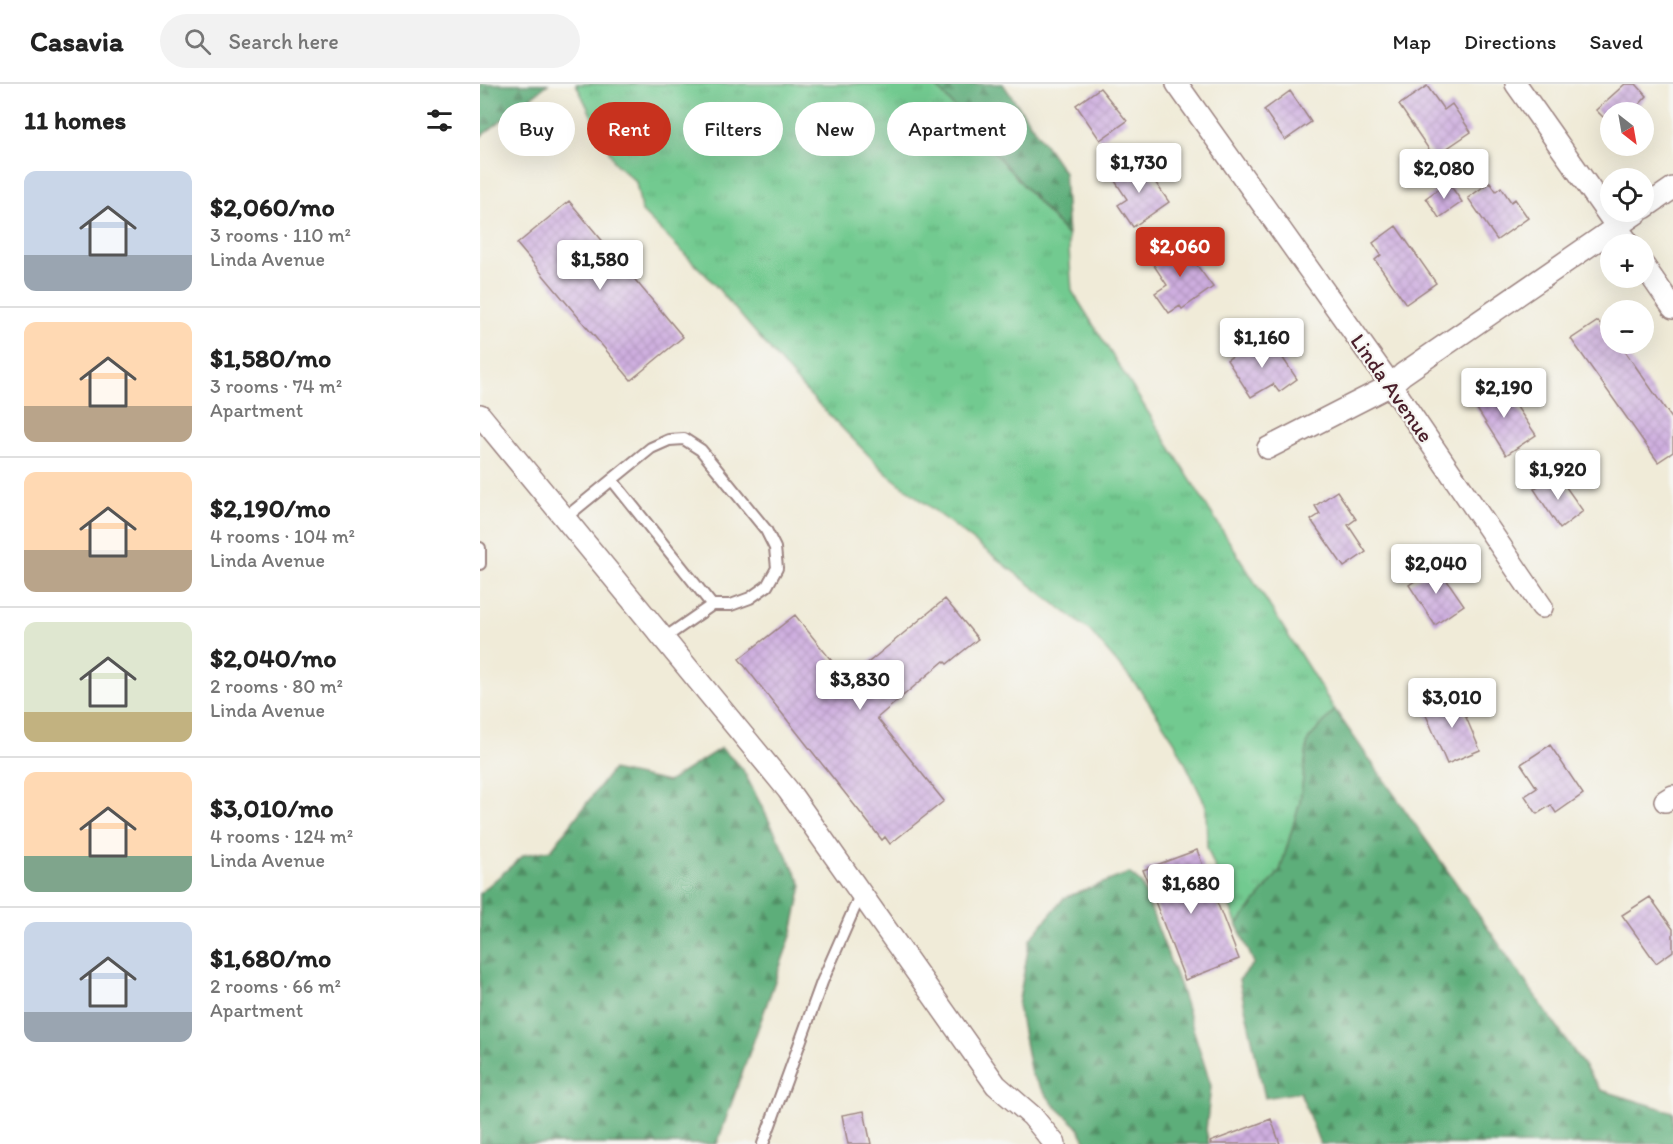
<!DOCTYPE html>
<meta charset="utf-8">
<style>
:root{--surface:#fff;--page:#f2f2f2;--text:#222;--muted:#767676;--line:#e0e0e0;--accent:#c8321e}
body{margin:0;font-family:Itim,sans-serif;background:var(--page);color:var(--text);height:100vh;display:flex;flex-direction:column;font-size:22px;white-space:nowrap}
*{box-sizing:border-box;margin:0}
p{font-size:20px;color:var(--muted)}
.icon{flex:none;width:33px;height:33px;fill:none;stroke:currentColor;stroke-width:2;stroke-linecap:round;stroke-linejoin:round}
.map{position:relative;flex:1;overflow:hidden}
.side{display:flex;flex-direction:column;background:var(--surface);width:480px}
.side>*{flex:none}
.guide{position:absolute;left:18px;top:18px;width:570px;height:54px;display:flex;gap:12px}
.needle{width:39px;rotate:149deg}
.controls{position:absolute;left:1120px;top:18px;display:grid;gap:12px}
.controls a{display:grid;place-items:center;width:54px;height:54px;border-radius:50%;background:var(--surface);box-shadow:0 6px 24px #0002;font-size:30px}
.price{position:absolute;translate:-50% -51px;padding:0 14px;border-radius:6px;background:#fff;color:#222;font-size:20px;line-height:39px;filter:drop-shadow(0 2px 3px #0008)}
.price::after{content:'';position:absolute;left:50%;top:36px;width:18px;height:14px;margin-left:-9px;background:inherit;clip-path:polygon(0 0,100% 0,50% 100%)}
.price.on{background:var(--accent);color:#fff}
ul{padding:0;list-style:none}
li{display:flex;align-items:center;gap:18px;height:150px;padding:0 24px}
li+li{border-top:2px solid var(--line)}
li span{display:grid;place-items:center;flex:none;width:168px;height:120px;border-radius:12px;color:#555}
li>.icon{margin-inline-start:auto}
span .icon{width:72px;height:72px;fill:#fffc;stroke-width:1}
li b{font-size:26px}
h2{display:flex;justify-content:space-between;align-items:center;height:72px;padding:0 24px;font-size:26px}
.tag{padding:0 21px;border-radius:27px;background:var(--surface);box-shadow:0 6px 24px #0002;font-size:21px;line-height:54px}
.tag.on{background:var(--accent);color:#fff}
header{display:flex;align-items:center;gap:36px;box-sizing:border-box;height:84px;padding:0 30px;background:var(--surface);border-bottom:2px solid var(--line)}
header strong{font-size:28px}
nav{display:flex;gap:33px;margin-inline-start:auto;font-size:21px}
.search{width:420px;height:54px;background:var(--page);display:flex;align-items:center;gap:15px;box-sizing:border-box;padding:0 21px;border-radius:33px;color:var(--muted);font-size:22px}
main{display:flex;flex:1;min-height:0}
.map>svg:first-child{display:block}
</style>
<header>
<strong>Casavia</strong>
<div class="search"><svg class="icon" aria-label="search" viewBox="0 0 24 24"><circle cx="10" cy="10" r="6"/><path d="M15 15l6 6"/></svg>Search here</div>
<nav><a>Map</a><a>Directions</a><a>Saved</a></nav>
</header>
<main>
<section class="side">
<h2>11 homes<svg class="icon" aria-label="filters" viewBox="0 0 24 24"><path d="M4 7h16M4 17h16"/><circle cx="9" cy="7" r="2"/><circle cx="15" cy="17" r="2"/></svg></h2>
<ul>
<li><span style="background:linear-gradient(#c9d6e8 70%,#9aa5b1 0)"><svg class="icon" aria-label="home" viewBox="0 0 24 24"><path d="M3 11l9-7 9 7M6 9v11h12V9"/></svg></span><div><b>$2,060/mo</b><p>3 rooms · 110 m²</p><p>Linda Avenue</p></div></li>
<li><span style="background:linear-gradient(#ffd9b3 70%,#b9a48a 0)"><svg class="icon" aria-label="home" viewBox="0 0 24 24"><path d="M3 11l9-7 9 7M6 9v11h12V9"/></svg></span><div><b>$1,580/mo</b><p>3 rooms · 74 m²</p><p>Apartment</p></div></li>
<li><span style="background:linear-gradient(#ffd9b3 65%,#b9a48a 0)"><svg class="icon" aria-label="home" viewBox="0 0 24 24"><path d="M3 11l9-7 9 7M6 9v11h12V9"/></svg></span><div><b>$2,190/mo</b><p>4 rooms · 104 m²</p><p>Linda Avenue</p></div></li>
<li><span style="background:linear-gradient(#dfe7d0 75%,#c2b280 0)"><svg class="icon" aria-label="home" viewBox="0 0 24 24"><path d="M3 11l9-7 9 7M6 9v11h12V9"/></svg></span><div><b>$2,040/mo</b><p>2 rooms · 80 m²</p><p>Linda Avenue</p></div></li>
<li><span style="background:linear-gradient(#ffd9b3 70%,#7fa58c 0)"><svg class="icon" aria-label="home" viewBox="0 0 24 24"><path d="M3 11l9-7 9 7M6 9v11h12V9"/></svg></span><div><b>$3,010/mo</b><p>4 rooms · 124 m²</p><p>Linda Avenue</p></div></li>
<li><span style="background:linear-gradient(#c9d6e8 75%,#9aa5b1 0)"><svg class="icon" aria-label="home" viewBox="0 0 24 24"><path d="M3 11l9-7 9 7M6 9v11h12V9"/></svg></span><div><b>$1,680/mo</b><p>2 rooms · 66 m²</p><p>Apartment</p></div></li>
</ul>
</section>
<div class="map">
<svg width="1193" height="1060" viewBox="0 0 1193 1060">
<defs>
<pattern id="grass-tufts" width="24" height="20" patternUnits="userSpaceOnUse" patternTransform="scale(1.5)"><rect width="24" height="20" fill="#72ca90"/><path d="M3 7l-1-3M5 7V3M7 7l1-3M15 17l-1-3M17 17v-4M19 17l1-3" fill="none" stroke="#64ad7c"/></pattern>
<pattern id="forest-firs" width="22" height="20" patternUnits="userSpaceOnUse" patternTransform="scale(1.5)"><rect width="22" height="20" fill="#5dae7a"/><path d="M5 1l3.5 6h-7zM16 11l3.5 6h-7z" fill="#4f8d64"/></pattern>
<pattern id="building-cross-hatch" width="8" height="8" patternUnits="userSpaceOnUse" patternTransform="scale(1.5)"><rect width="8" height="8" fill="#ceaedf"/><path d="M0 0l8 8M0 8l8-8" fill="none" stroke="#b295c0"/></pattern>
</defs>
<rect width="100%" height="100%" fill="#f6f6f2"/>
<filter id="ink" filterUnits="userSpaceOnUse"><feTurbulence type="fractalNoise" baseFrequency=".0167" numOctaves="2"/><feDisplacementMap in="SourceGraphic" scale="12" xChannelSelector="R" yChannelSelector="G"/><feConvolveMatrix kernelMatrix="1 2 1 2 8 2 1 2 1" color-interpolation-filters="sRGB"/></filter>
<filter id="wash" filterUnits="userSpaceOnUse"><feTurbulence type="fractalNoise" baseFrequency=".008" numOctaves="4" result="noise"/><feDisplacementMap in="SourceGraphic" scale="24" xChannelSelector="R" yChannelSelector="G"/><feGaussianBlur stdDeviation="1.35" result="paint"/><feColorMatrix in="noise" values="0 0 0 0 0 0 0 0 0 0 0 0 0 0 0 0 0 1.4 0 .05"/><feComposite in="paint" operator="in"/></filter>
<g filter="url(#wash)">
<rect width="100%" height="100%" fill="#f0ebd8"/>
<path fill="url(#grass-tufts)" stroke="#5e745e" stroke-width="1.5" d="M96 0H454L588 152 592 207 855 626 828 656 820 718 800 787 757 841 727 763 726 722 695 658 662 608 610 547 406 389 320 301 229 194 162 128 156 98 135 79Z"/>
<path fill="url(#forest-firs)" stroke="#546652" stroke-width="1.5" d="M0 0H68L0 53Z
M454 0H523L584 88 588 152Z
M855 626 1121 1006 1193 1028V1060H840L820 1008 785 1014 759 896 774 879 757 841 800 787 820 718 828 656Z
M241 664 262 684 322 801 312 849 237 1060H0V809L44 771 71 766 132 686 188 698Z
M649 789 661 799 700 903 731 1002 726 1046 729 1060H607L597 1042 573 1020 551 990 538 921 550 855 584 814Z"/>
<g id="blocks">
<path fill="url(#building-cross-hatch)" d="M1145 0H1156L1167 12 1157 23 1162 28H1131V41L1116 26Z
M947 2 964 26 972 20 991 48 954 73 919 21Z
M620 4 647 37 620 56 596 21Z
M810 7 831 38 805 56 784 26Z
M660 76 689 118 653 143 638 121 647 115 633 94Z
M968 98 982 118 959 134 946 114Z
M1010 98 1016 107 1021 103 1031 118 1035 115 1048 134 1017 156 988 114Z
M89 117 203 253 151 296 37 160Z
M916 142 956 199 926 220 895 176 901 171 893 159Z
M699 157 733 203 702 225 700 222 689 229 675 209 687 201 671 177Z
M1118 237 1131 255V260H1140L1193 336V368L1178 378 1091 255Z
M792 258 817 295 799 308 793 300 771 313 747 276 769 261 775 270Z
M1020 298 1056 351 1026 371 992 317Z
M1076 389 1103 427 1080 445 1054 405Z
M857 407 876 435 868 441 886 468 864 483 831 436 840 430 835 422Z
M957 482 984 521 955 541 929 501Z
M465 515 498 555 467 580 464 577 397 634 464 717 410 760 405 753 402 756 259 575 315 531 367 596Z
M976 610 1000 666 967 680 943 624Z
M1070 661 1103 710 1076 729 1071 721 1057 730 1045 712 1057 704 1041 680Z
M717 766 759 875 705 896 663 786Z
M1170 813 1193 845V867L1176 879 1142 831Z
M384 1027 391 1060H368L362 1031Z
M791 1035 800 1060H730V1058Z"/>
</g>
</g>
<g filter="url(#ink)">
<use href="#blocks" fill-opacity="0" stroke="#9d8582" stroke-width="1.5"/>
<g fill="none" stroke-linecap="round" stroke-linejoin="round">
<defs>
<path id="lane" d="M132 396 232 521
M85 434 171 364 189 356 204 355 221 366 286 446 295 464 297 484 287 502 270 514 251 521H232L183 555
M0 464V480
M283 1060 342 898 381 809"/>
<path id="street" d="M697 0 911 301 1062 523
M1036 0 1149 160
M1164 124 1193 104
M1164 182 1193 224
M0 331 308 706 516 1001 552 1032 575 1060
M788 364 911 301 923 290 1158 128
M1185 717 1193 712"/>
</defs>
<use href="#lane" stroke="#9d8582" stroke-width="14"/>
<use href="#street" stroke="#9d8582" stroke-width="24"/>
<use href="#lane" stroke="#fff" stroke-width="10"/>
<use href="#street" stroke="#fff" stroke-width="21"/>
</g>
</g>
<g text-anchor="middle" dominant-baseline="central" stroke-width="4.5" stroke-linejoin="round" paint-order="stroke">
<g font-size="22" fill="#4a1f2b" stroke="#f6f6f2">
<text transform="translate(912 304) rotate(55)">Linda Avenue</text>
</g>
</g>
</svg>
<div class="controls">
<a><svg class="needle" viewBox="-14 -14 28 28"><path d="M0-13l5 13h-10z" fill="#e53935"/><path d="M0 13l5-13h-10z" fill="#767676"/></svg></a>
<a><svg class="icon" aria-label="locate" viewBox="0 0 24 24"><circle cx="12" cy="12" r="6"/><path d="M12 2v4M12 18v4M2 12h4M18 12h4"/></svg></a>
<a>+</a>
<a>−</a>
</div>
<b class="price" style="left:659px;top:110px">$1,730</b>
<b class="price" style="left:964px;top:116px">$2,080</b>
<b class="price on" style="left:700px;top:194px">$2,060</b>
<b class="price" style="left:120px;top:207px">$1,580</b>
<b class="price" style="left:782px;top:285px">$1,160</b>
<b class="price" style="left:1024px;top:335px">$2,190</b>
<b class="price" style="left:1078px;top:417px">$1,920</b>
<b class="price" style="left:956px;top:511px">$2,040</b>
<b class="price" style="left:380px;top:627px">$3,830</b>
<b class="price" style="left:972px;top:645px">$3,010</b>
<b class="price" style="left:711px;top:831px">$1,680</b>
<div class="guide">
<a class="tag">Buy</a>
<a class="tag on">Rent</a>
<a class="tag">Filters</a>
<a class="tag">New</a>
<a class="tag">Apartment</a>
</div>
</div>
</main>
